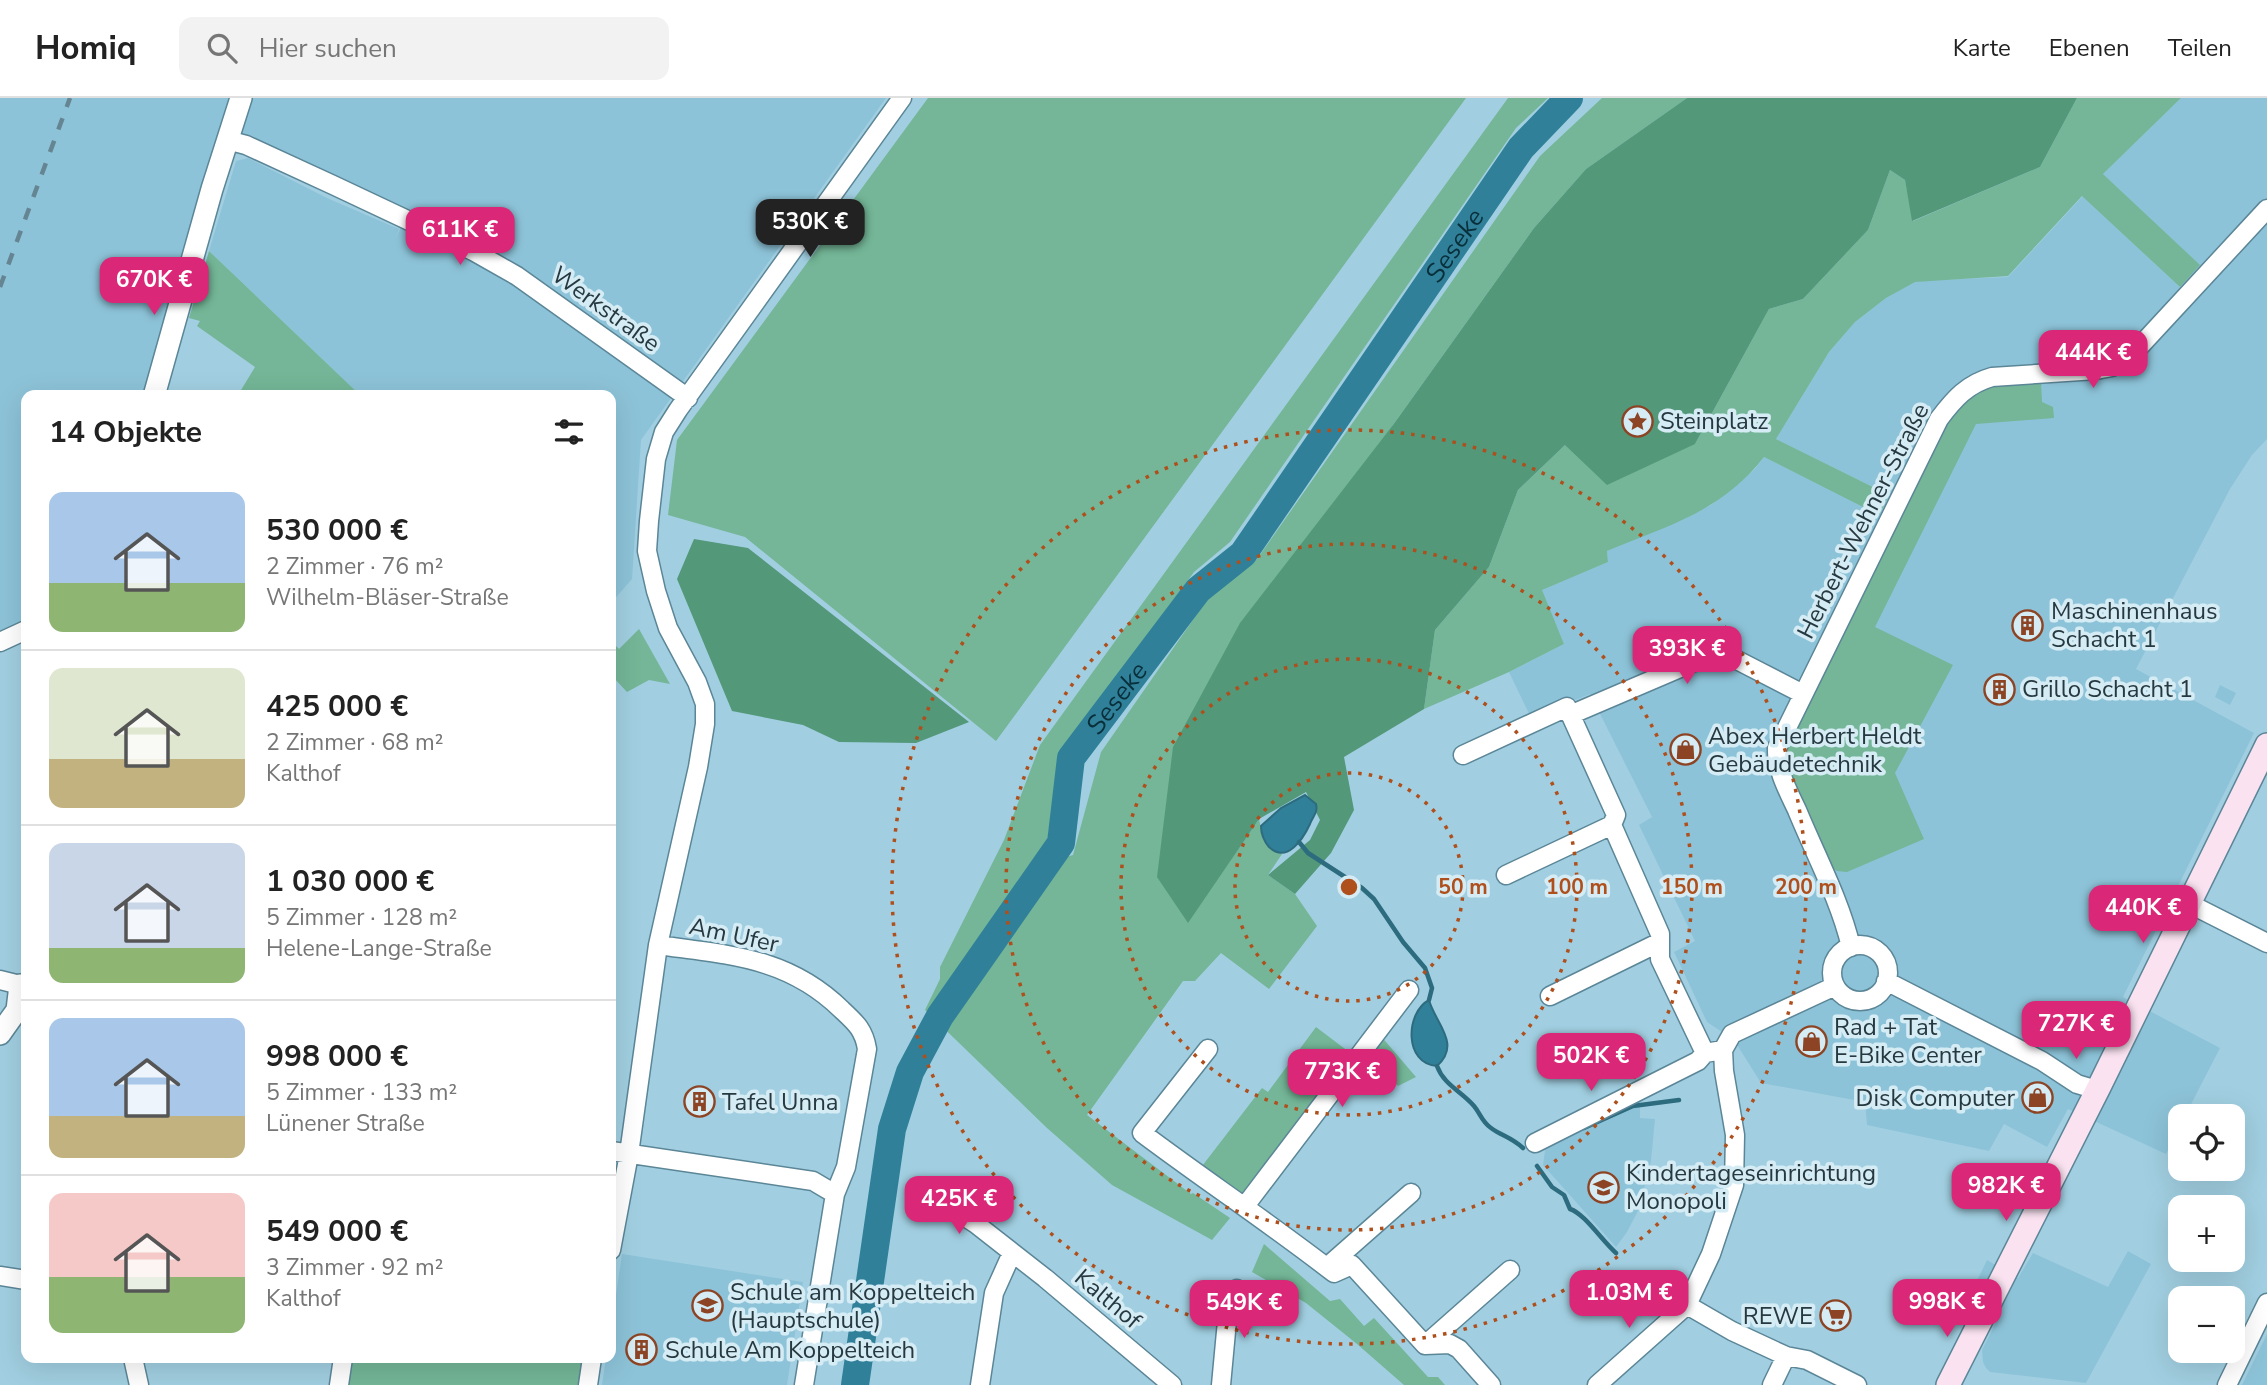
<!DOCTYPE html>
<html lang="de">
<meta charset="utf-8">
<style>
:root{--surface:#fff;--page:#f2f2f2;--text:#222;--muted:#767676;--line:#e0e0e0;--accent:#db2777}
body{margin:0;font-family:"Nunito Sans",sans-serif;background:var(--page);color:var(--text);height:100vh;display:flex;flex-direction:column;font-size:26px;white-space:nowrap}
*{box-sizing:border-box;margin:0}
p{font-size:23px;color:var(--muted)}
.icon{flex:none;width:38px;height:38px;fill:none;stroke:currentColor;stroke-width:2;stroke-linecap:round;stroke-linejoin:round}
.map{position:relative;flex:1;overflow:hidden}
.panel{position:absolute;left:21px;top:292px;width:595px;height:973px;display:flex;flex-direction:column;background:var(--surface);border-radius:14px;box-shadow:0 7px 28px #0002}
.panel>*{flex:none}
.tools{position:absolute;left:2168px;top:1006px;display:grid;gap:14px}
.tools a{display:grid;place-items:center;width:77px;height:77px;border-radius:14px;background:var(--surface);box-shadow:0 7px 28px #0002;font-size:35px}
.price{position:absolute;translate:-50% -60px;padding:0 16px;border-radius:14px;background:var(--accent);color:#fff;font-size:23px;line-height:46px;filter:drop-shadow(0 2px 4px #0008)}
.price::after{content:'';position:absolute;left:50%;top:42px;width:21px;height:16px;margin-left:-10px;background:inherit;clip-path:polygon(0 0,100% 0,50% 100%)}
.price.current{background:#222;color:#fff}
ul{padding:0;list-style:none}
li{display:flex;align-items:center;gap:21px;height:175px;padding:0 28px}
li+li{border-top:2px solid var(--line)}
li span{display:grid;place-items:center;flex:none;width:196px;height:140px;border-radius:14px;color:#555}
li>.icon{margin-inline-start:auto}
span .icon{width:84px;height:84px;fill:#fffc;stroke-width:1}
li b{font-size:30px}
h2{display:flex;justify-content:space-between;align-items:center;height:84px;padding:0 28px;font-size:30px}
header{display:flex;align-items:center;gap:42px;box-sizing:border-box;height:98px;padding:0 35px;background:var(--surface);border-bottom:2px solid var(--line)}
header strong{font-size:33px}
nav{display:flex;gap:38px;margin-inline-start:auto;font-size:24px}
.search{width:490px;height:63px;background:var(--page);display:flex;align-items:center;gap:18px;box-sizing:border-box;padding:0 24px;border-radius:14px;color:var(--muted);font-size:26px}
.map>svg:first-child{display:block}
</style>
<header>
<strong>Homiq</strong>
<div class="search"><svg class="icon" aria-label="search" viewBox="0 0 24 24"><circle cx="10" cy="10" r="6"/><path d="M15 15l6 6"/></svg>Hier suchen</div>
<nav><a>Karte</a><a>Ebenen</a><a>Teilen</a></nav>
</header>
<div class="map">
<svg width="2267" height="1287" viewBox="0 0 2267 1287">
<rect width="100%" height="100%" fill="#a1cfe1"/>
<path fill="#8dc3d8" d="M0 0H235L151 297 26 298V530L0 542Z
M250 0H886L641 342 632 481 611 505V298L360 297 209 153 236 63 248 60 327 100 399 131 395 141 406 120 236 40Z
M2181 0H2267V341L2252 357 2230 391 2136 571 2254 635 2123 899 2220 950 2185 1018H2180V1028L2166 1056 2068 1011 2047 1049 2004 1026 1989 1053 1867 1027 1865 1004 1761 985 1734 942 1707 924 1674 854 1695 843 1639 727 1652 719 1590 596 1531 620 1509 574 1564 546 1541 492 1608 464 1607 453 1711 407 1755 371 1764 359 1879 416 1889 397 1776 341 1829 254 1855 224 1886 200 1915 183 2008 179 2083 98 2180 189 2199 167 2103 76Z
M2220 587 2236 595 2230 607 2215 599Z
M1640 1000V1020L1655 1021 1651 1063 1639 1111 1627 1134 1616 1149 1543 1067 1546 1045Z
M2128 1153 2151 1166 2086 1285 1990 1274 1986 1270 1983 1264 1982 1252 2001 1214 1974 1189 1987 1162 2018 1180 2033 1155 2108 1189Z
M622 1156 803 1184 787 1287H602L606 1260H611V1232Z
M2267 1236V1287H2242Z"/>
<path fill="#74b697" d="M928 0H1466L996 643 745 439 668 417 677 342Z
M1508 0H1548L1516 30 1230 444 1194 474 1059 658 1047 746 1034 768 1073 757 1101 654 1211 496 1257 461 1540 58 1602 0H1687L1586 71 1534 130 1393 327 1187 824 1259 721 1263 740 1282 756 1268 777 1295 796 1317 828 1269 891 1221 855 1195 883H1183L1087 1017 1191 1096 1193 1095 1230 1120 1212 1142 1112 1087 1047 1030 925 912 940 881V869L1004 742 1040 647Z
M2077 0H2181L2103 76 2200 167 2180 189 2082 98 2008 178 1915 184 1886 200 1855 224 1829 254 1776 341 1889 397 1879 417 1764 359C1721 414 1669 427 1607 453L1608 464 1542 492 1564 546 1509 574 1424 611 1435 532 1489 469 1518 392 1565 347 1695 346 1769 211 1803 201 1868 132 1890 72 1905 82 1913 123 2040 69Z
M209 153 360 297H238L255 269 197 228 200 223 189 220Z
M2041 283 2042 304 2053 309 2054 320 1976 326 1875 529 1953 567 1895 675 1924 741 1847 774 1837 773 1829 768 1788 669 1787 648 1947 323C1972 285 1999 285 2041 283Z
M639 531 670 586 649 582 627 594 611 577V543L619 551Z
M1316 929 1357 960 1245 1108 1196 1076 1262 990 1268 994Z
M1380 937 1416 979 1398 988 1367 954Z
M1264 1146 1330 1203 1340 1201 1364 1228 1374 1220 1428 1279H1438L1445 1287H1404L1357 1246 1306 1205 1252 1174Z
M345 1260H592L588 1287H341Z"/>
<path fill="#529879" d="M1687 0H2077L2040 69 1912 123 1905 82 1890 72 1868 132 1803 201 1769 211 1695 346 1607 387 1565 347 1518 392 1489 469 1435 532 1424 611 1344 659 1354 712 1331 755 1295 796 1268 777 1310 742 1320 722 1306 694 1259 721 1188 825 1157 779 1173 649 1240 525 1393 327 1534 130 1586 71Z
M694 441 748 450 969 624 916 645 839 644 803 627 732 613 677 481Z"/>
<path fill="#30809a" stroke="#2d6b7f" stroke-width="2" d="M1305 697 1316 706C1318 715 1313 718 1310 726 1303 741 1287 766 1269 749 1264 743 1261 737 1261 728L1281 710Z
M1429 902C1435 925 1462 946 1437 968 1404 966 1405 915 1429 902Z"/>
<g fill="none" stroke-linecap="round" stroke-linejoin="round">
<path stroke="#2d6b7f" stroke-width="4.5" d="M1299 744 1308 755 1362 790 1374 801 1403 844 1425 870 1432 890 1429 902
M1437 968C1444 987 1461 993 1474 1008 1480 1015 1482 1024 1491 1030 1502 1038 1511 1039 1523 1050
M1584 1030 1633 1008 1679 1002
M1537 1068 1552 1089 1564 1097 1570 1111C1584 1115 1603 1144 1616 1155"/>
<path stroke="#30809a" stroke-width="28" id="s1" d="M855 1287 892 1031 910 974 940 918 1061 745 1071 660 1198 492 1243 456 1521 50 1569 0"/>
<defs>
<path id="minor" d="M227 42 246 47 333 87 473 153 517 178 688 300
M0 544 26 532
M1570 617 1701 561 1715 558 1735 561 1803 596
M1463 657 1567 609 1616 717 1612 727 1660 836V861L1705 955 1723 952
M1506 777 1612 727
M2188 805 2267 845
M658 847C729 857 788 859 842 912 856 925 864 932 867 951L846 1069 835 1096 804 1287
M1832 875a28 28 0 1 1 56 0a28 28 0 1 1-56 0Z
M1851 849C1840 802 1815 756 1797 712 1788 693 1776 671 1777 650L1939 321C1954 301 1967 286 1992 279L2096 272 2112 269 2129 260 2267 111
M0 882 20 887
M1886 883 2042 963 2077 986 2097 992
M1835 888 1732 936 1723 952 1724 973 1735 1037 1734 1087 1711 1156 1687 1207 1732 1233 1786 1258 1807 1262 1857 1287
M1550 898 1660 844
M1208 951 1142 1035C1206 1083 1271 1126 1334 1175L1352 1167 1425 1247 1450 1246 1459 1251 1491 1287
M1535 1045 1698 963 1705 955
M611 1053 813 1083 835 1096
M917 1098 943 1105 976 1126 1045 1180 1172 1287
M1245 1108 1409 892
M611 1152 629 1056 658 847 698 669 705 626V606L697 584 668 530 656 493 647 453 649 423 656 361 664 334 678 312 902 0
M1327 1169 1411 1095
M0 1178 26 1182
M1425 1247 1510 1172
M133 1260 139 1287
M339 1287 343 1260
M588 1287 592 1260
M980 1287 994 1195 1012 1155
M1221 1287 1227 1223 1237 1191
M1597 1287 1687 1207
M1772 1287 1786 1258
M2227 1287 2267 1205"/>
<path id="tertiary" d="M154 298 212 91 241 0
M0 936 17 912 20 887"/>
<path id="secondary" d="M1948 1287 2099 989 2267 647"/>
</defs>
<use href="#minor" stroke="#5b8697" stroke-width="21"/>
<use href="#tertiary" stroke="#5b8697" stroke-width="24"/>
<use href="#secondary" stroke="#5b8697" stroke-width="26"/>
<use href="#minor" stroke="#fff" stroke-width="18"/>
<use href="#tertiary" stroke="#fff" stroke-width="21"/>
<use href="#secondary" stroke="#fae2f1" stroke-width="23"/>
<path stroke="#658592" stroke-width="4.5" stroke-dasharray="12 12" stroke-linecap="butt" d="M0 189 70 0"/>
</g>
<g fill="none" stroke="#ae4f1c" stroke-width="3.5" stroke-dasharray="3.5 7">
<circle cx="1349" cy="789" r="114"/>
<circle cx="1349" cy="789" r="228"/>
<circle cx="1349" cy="789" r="343"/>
<circle cx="1349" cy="789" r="457"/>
</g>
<defs>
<symbol id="sight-ring" viewBox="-11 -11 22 22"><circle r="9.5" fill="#d5ecf5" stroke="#8c4424" stroke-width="1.5"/><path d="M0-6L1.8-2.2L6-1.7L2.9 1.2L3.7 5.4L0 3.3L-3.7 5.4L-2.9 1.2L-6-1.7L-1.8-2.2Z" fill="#8c4424"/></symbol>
<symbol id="building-ring" viewBox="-11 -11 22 22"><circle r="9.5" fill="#d5ecf5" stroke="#8c4424" stroke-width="1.5"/><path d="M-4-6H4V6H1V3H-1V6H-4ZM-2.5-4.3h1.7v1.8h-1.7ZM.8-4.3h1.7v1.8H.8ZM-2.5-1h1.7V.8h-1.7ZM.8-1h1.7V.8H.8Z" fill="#8c4424"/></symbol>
<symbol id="shop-ring" viewBox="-11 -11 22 22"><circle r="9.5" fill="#d5ecf5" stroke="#8c4424" stroke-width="1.5"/><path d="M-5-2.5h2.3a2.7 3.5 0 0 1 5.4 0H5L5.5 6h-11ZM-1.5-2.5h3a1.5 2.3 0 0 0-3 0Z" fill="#8c4424"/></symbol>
<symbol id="school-ring" viewBox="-11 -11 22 22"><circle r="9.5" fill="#d5ecf5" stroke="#8c4424" stroke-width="1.5"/><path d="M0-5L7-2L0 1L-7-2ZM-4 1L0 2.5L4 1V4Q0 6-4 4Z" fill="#8c4424"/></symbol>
<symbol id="supermarket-ring" viewBox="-11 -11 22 22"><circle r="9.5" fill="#d5ecf5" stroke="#8c4424" stroke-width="1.5"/><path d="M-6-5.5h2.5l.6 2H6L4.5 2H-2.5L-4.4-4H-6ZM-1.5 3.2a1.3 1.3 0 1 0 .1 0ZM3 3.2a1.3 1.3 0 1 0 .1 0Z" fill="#8c4424"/></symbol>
</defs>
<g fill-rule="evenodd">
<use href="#sight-ring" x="1620" y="306" width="35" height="35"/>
<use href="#building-ring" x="2010" y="510" width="35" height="35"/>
<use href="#building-ring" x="1982" y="574" width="35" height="35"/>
<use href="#shop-ring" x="1668" y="634" width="35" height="35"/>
<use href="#shop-ring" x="1794" y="926" width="35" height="35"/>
<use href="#shop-ring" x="2020" y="982" width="35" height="35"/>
<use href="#building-ring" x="682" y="986" width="35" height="35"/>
<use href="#school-ring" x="1586" y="1072" width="35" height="35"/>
<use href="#school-ring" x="690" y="1190" width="35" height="35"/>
<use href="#supermarket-ring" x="1818" y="1200" width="35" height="35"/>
<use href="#building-ring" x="624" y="1234" width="35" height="35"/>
</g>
<g text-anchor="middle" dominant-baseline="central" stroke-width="7" stroke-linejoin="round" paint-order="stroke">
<g font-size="24" fill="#263940" stroke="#d5ecf5">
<text transform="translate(606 211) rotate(36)">Werkstraße</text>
<text transform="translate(1863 423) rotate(-63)">Herbert-Wehner-Straße</text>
<text transform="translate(734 837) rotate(12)">Am Ufer</text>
<text transform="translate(1108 1201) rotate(40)">Kalthof</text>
</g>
<g font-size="24" fill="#263940" stroke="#d5ecf5" text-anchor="start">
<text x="1660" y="323">Steinplatz</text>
<text x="2051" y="513">Maschinenhaus<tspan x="2051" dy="28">Schacht 1</tspan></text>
<text x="2022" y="591">Grillo Schacht 1</text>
<text x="1708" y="638">Abex Herbert Heldt<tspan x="1708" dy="28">Gebäudetechnik</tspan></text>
<text x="1834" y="929">Rad + Tat<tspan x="1834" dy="28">E-Bike Center</tspan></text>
<text x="2015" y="1000" text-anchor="end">Disk Computer</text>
<text x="722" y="1004">Tafel Unna</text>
<text x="1626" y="1075">Kindertageseinrichtung<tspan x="1626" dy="28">Monopoli</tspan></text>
<text x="730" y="1194">Schule am Koppelteich<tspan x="730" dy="28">(Hauptschule)</tspan></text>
<text x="1813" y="1218" text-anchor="end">REWE</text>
<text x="665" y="1252">Schule Am Koppelteich</text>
</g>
<g font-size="26" font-style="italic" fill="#092f3b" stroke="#d5ecf5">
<text stroke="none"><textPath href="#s1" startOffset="1321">Seseke</textPath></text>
<text stroke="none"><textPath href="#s1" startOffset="754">Seseke</textPath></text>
</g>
</g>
<circle cx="1349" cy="789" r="10" fill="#ae4f1c" stroke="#d5ecf5" stroke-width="3.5"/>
<g font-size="21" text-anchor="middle" font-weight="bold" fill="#ae4f1c" stroke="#d5ecf5" stroke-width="7" stroke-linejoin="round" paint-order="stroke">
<text x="1463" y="796">50 m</text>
<text x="1577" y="796">100 m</text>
<text x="1692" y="796">150 m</text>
<text x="1806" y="796">200 m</text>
</g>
</svg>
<div class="tools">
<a><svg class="icon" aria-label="locate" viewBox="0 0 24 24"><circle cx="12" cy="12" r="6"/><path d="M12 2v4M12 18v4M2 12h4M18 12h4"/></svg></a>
<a>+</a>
<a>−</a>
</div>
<b class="price current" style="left:810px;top:161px">530K €</b>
<b class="price" style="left:460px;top:169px">611K €</b>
<b class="price" style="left:154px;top:219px">670K €</b>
<b class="price" style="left:2093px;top:292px">444K €</b>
<b class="price" style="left:1687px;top:588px">393K €</b>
<b class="price" style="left:2143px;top:847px">440K €</b>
<b class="price" style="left:2076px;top:963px">727K €</b>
<b class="price" style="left:1591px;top:995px">502K €</b>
<b class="price" style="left:1342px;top:1011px">773K €</b>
<b class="price" style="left:2006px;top:1125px">982K €</b>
<b class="price" style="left:959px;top:1138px">425K €</b>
<b class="price" style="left:1629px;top:1232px">1.03M €</b>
<b class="price" style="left:1947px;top:1241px">998K €</b>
<b class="price" style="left:1244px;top:1242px">549K €</b>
<section class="panel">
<h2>14 Objekte<svg class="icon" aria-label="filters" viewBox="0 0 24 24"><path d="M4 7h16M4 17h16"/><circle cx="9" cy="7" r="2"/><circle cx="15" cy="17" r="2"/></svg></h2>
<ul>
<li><span style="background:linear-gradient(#a9c7e8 65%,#8fb573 0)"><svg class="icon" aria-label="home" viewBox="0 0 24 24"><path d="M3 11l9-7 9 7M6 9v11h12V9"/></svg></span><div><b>530 000 €</b><p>2 Zimmer · 76 m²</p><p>Wilhelm-Bläser-Straße</p></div></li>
<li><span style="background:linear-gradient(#dfe7d0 65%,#c2b280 0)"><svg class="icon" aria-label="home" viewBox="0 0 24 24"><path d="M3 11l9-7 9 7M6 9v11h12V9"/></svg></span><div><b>425 000 €</b><p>2 Zimmer · 68 m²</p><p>Kalthof</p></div></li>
<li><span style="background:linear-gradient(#c9d6e8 75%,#8fb573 0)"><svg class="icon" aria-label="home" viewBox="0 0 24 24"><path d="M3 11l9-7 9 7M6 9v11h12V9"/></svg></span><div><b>1 030 000 €</b><p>5 Zimmer · 128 m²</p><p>Helene-Lange-Straße</p></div></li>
<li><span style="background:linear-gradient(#a9c7e8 70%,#c2b280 0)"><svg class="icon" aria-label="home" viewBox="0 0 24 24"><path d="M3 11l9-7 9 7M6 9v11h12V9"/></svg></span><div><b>998 000 €</b><p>5 Zimmer · 133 m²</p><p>Lünener Straße</p></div></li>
<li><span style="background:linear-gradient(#f6c9c9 60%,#8fb573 0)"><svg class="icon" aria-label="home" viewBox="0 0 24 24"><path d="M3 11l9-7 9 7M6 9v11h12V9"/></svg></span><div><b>549 000 €</b><p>3 Zimmer · 92 m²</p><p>Kalthof</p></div></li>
</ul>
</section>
</div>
